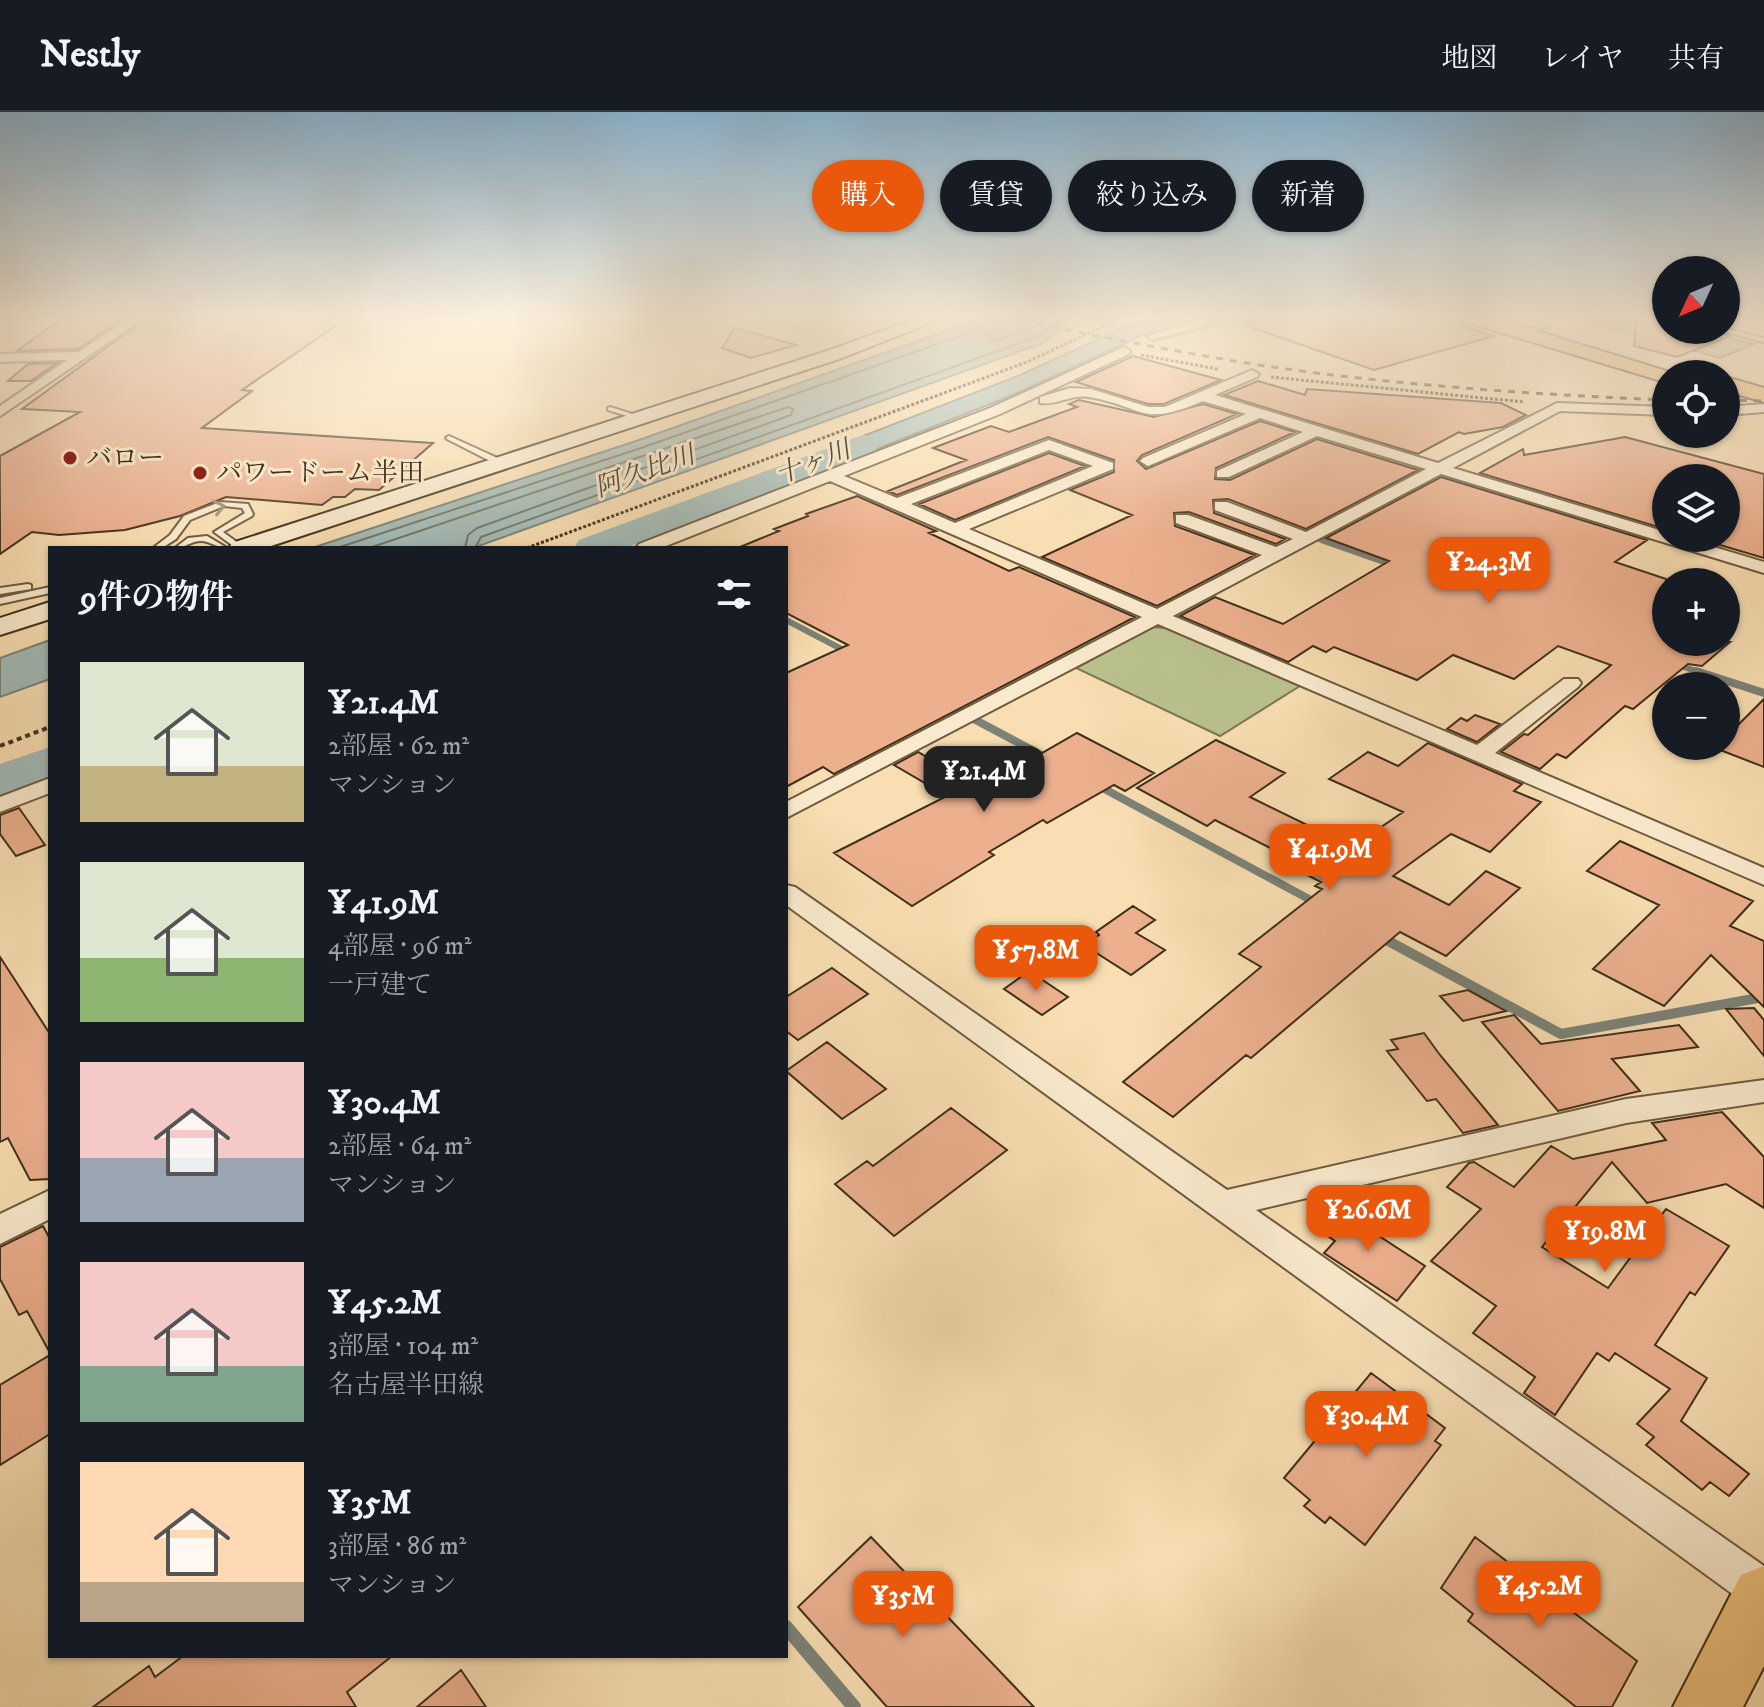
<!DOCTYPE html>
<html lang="ja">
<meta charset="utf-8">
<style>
:root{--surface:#171b24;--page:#242831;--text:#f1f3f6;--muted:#9ea1a6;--line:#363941;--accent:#ea580c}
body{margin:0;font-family:"IM FELL DW Pica","Noto Serif JP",serif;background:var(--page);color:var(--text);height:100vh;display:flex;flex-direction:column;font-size:30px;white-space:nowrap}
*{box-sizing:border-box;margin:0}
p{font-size:26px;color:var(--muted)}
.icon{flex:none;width:44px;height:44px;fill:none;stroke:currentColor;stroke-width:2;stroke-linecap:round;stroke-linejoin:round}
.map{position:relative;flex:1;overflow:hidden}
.side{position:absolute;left:48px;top:434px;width:740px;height:1112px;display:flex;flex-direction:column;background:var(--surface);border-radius:0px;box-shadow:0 2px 6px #0004}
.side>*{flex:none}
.hud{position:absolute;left:812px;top:48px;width:760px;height:72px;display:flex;gap:16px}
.needle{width:52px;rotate:226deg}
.fabs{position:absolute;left:1652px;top:144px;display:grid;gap:16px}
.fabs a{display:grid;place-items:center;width:88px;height:88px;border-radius:50%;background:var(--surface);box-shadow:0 2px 6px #0004;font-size:40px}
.price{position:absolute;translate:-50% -68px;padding:0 18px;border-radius:16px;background:var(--accent);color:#fff;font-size:26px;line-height:52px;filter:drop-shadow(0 2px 4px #0008)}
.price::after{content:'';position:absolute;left:50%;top:48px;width:24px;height:18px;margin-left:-12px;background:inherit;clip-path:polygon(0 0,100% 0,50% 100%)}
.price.current{background:#222;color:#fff}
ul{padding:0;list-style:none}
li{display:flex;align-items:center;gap:24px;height:200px;padding:0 32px}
li span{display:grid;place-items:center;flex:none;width:224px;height:160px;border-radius:0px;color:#555}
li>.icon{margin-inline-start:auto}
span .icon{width:96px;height:96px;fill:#fffc;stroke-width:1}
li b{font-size:34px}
h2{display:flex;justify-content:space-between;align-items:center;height:96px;padding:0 32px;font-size:34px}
.tag{padding:0 28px;border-radius:36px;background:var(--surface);box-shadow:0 2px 6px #0004;font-size:28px;line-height:72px}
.tag.current{background:var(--accent);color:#fff}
header{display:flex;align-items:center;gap:48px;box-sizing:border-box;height:112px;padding:0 40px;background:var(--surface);border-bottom:2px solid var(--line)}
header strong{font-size:38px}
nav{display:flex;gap:44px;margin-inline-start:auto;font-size:28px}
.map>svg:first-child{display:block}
</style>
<header>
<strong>Nestly</strong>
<nav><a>地図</a><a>レイヤ</a><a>共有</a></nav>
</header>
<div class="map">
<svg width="1764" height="1595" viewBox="0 0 1764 1595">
<rect width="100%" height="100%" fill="#f8deb2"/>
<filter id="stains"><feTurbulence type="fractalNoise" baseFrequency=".0025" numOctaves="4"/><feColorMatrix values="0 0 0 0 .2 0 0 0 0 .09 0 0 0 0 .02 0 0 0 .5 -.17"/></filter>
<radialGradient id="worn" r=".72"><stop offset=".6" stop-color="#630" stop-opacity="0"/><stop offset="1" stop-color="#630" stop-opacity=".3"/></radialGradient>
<path fill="#bac28e" stroke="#7e7854" stroke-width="2" d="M1618 204H1641L1666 218H1697L1754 232 1720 246 1594 212Z
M1153 515 1165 516 1300 574 1220 624 1076 556Z"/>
<path fill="#a1bab6" stroke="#7b8277" stroke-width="2" d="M988 204H1077L1043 231 473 436H312L639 328Z
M1149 204H1184L1008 285 807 365 783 355 1018 264Z
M50 528V567L0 585V546Z"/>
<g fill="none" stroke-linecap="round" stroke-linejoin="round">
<path stroke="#717468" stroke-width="2" d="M999 204 989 225 992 230 1034 215 1048 204
M337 436 641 336 975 219 987 213 989 204
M369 436 788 295 793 297 791 303 477 416 468 423 465 436
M475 436 481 425 1039 224 1064 204"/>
<path stroke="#7b8277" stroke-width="6" d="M1321 428 1398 455
M786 508 851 542
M1672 551 1702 561"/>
<path stroke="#7b8277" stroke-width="8" d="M1696 559 1764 581
M949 594 1049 647
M1097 673 1320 793"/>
<path stroke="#7b8277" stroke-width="10" d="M1379 824 1561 922 1764 885"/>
<path stroke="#7b8277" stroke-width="14" d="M786 1515 854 1595"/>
<path fill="#a1bab6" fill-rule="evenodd" d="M864 323 875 325 880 332 875 339 625 436H574L579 428Z
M50 635V666L0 683V652Z"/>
</g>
<path fill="#ecb08e" stroke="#412f19" stroke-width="2" d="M65 204H127L78 237 17 239Z
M150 204H335L322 212 337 213 242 278 252 279 202 316 433 331 379 378 355 377 345 385H333L322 393 226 385 180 404 125 418 59 423 32 420 0 442V344L80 300 22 297Z
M1281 204H1429L1494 224 1374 258 1241 212Z
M1637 204H1657L1666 210V218H1715L1730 224 1677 245 1634 234Z
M735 216 796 233 751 246 722 236Z
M1133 244 1221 268 1164 292H1148L1076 270Z
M57 251 31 269H8L28 252Z
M1258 269 1305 283 1307 277 1501 291 1526 303 1503 315 1464 322 1459 320 1418 342 1224 283Z
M1079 288 1154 305 1203 292 1237 302 1142 343 1137 349 1146 357 1260 309 1295 320 1216 356 1215 367 1230 368 1317 327 1418 358 1306 417 1228 387 1213 388 1214 401 1285 427 1276 432 1189 400 1174 401 1175 414 1255 443 1157 494 1042 445 1132 403 1070 378 1114 360V348L1048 325 897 383 888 379 966 348 933 336 991 314 1009 320 1077 295 1069 292Z
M1625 325 1764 362V446L1710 430 1726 426V366H1666L1665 417 1480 361 1523 337 1524 343Z
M1049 341 1085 354 955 408 919 392Z
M1441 365 1647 428 1615 450 1666 467V530H1730L1702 554 1688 552 1633 597 1625 594 1566 646 1557 642 1540 657 1501 640 1524 622 1528 623 1611 553 1558 534 1514 567 1453 543 1417 568 1334 535 1326 540 1313 534 1288 550 1180 504 1215 485 1283 512 1389 449 1326 426Z
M857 384 936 419 929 421 1009 459 1019 455 1135 505 834 662 823 655 786 675V561L848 533 786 501V436L740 435 779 419 774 417 808 404 806 402Z
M1764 587V655L1715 636 1726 634V625Z
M1475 603 1500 612 1477 630 1447 617 1461 606 1467 609Z
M1077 621 1154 661 1125 679 1114 673 1047 711 1043 708 989 740 994 743 912 794 834 741 947 684 894 653 918 640 970 670 1017 643 1028 649Z
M1216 628 1285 661 1250 685 1352 735 1403 700 1329 667 1368 640 1398 654 1428 631 1522 672 1514 679 1541 690 1490 740 1451 722 1393 764 1449 793 1486 759 1520 776 1446 844 1400 820 1251 946 1246 943 1173 1005 1123 970 1261 855 1239 842 1322 777 1315 774 1321 770 1290 754 1296 749 1215 708 1207 714 1137 676Z
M19 696 45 733 16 744 0 722V703Z
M1620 729 1753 789 1730 814 1764 829V895L1711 843 1664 894 1593 857 1659 793 1587 759Z
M1133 794 1155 808 1136 821 1165 838 1131 863 1084 833 1099 823 1096 820Z
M0 845 50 922V1067L30 1068 8 1026 0 1030Z
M832 856 868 882 798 928 786 919V885Z
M1029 859 1068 885 1042 903 1004 877Z
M1468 878 1506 899 1463 909 1440 884Z
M1754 896 1764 908V944L1726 897Z
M1514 903 1541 932 1679 913 1698 935 1612 947 1640 979 1558 999 1482 910Z
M1424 921 1440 943 1498 1013 1463 1021 1436 987 1427 989 1387 939 1398 937 1391 928Z
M827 930 886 977 842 1007 786 959Z
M951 996 1007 1038 894 1124 835 1072 867 1049 873 1054Z
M1722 1000 1764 1045V1096L1726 1072 1647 1091 1612 1050 1542 1135 1608 1176 1666 1097 1729 1134 1695 1183 1690 1180 1655 1233 1707 1266 1681 1309 1749 1362 1729 1384 1710 1370 1702 1378 1646 1333 1654 1325 1637 1312 1670 1277 1615 1241 1609 1249 1597 1241 1555 1303 1524 1281 1535 1265 1473 1221 1496 1194 1431 1149 1481 1097 1447 1075 1469 1051 1474 1050 1514 1075 1551 1034 1573 1047 1666 1028 1652 1011Z
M1330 1092 1425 1154 1397 1189 1324 1141 1335 1129 1311 1113Z
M43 1114 50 1127V1241L27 1199 19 1203 0 1167V1135Z
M50 1243V1322L0 1353V1273Z
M1371 1261 1445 1316 1435 1329 1441 1333 1365 1433 1330 1405 1325 1411 1304 1394 1310 1388 1284 1366Z
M871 1425 1034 1595H887L798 1495Z
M1475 1425 1637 1549 1612 1595H1576L1468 1509 1473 1502 1441 1476Z
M183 1544H392L347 1580 356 1595H93L149 1554 155 1565Z
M461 1558 486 1595H417Z"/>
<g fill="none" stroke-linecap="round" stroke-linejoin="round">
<defs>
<path id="service" d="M1660 204H1666V207Z
M1543 213 1548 214 1534 219 1531 217Z
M1726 217 1764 226V230L1718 218Z
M610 295 642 305 643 306 640 308 608 298V296Z
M449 324 504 349 505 351 498 353 447 327 446 326Z
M220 390 248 392 253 402 252 404 223 420 245 436H236L214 420 245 401 242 396 224 394 190 408 176 427 162 436H153L170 423 184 404Z
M207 424 227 436C217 436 210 429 201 429 191 429 185 436 175 436L188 426Z
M28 472 31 473V477L0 482V476Z
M50 475V481L0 492V486Z"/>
<path id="minor" d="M133 204H147L0 304V294L67 248 0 250V242L79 240Z
M1229 204H1278L1206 214 1153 228 1147 224 1205 206Z
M1124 235 1130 239 1129 242 1000 302 844 364 897 386 1049 328 1113 351V357L969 417 1157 497 1262 443 1176 411V403H1188L1276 435 1293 427 1215 398V390H1227L1306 420 1426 357 1317 324 1229 365H1217V359L1303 320 1260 306 1148 354 1140 349 1143 346 1246 302 1203 289C1140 316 1146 295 1089 285 1071 282 1056 294 1040 291V285L1070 276 1091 277 1148 295H1165L1252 258 1259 262 1257 265 1215 283 1438 351 1557 291 1666 295V303L1560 299 1453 356 1666 420V426H1684L1764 450V461L1441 362 1173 504 1477 633 1564 567H1578L1581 571 1578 575 1495 641 1764 756V773L1158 512 786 706V690L1142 505 830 369 661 436H636L639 432 990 296ZM1049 338 1093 354 955 411 911 392Z
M1764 292V300L1726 303V295Z
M50 666V681L0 700V685Z
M786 773 795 775 1227 1078 1626 987 1764 968V990L1626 1011 1256 1098 1764 1454V1500L1749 1494 786 793Z
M50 1078V1107L0 1132V1102Z"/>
<path id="secondary" d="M924 204H948L842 246 265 436H229L232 431 830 238Z
M50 490V507L0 523V506Z"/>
<path id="primary" d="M1764 1454V1554L1743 1595H1673L1741 1463Z"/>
<path id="trunk" d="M1456 204H1488L1676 262H1666V270L1658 268 1459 208Z
M1726 265 1764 276V290L1726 279Z"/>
</defs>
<use href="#service" stroke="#6f5b3f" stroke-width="4"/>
<use href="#minor" stroke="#6f5b3f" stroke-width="4"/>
<use href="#secondary" stroke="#412f19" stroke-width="4"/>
<use href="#primary" stroke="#412f19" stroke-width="4"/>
<use href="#trunk" stroke="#412f19" stroke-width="4"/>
<path stroke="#412f19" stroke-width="3" stroke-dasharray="3 2" stroke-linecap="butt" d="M1141 243 1218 257
M1271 265 1524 290
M527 436 1027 250 1126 204"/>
<path stroke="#412f19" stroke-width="4" stroke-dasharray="5 4" stroke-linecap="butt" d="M0 634 50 615"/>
<use href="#service" fill="#faeacd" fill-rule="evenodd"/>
<use href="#minor" fill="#faeacd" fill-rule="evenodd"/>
<use href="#secondary" fill="#faeacd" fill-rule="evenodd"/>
<use href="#primary" fill="#ecbf79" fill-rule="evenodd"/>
<use href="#trunk" fill="#ecbf79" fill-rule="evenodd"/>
<path stroke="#412f19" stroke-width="3" stroke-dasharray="7 7" stroke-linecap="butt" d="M996 204C1100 224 1203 246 1308 260 1427 275 1546 283 1666 288
M1726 288 1764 289"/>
</g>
<defs><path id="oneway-chevron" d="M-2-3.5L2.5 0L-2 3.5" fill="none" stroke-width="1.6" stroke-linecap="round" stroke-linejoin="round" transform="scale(2)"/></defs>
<use stroke="#9e8c73" href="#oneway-chevron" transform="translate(219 395) rotate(-13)"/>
<linearGradient id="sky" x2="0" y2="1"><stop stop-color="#8bb6d4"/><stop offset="0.48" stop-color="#fcf0dc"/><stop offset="1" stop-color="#fcf0dc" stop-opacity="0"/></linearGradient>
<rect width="1764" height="427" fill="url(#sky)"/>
<g fill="#8f2418" stroke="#faeacd" stroke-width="3">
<circle cx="70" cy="346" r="8"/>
<circle cx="200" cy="361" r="8"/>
</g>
<g text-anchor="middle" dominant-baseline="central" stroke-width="6" stroke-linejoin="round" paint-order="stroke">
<g font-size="26" fill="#412f19" stroke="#faeacd" text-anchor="start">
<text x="86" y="346">バロー</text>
<text x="216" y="361">パワードーム半田</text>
</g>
<g font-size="26" font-style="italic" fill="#595240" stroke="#faeacd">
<text transform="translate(813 351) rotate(-21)">十ヶ川</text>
<text transform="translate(645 360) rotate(-20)">阿久比川</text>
</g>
</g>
<rect width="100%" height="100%" filter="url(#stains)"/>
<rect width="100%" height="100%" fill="url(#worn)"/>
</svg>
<div class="fabs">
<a><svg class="needle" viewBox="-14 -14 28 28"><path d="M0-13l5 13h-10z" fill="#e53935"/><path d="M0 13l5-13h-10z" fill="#9ea1a6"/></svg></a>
<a><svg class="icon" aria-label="locate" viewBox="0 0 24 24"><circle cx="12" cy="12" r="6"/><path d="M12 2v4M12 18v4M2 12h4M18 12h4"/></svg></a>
<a><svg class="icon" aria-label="layers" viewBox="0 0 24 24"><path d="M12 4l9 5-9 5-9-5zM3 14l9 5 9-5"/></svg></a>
<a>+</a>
<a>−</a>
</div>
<b class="price" style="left:1489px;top:493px">¥24.3M</b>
<b class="price current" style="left:984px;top:702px">¥21.4M</b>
<b class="price" style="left:1330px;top:780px">¥41.9M</b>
<b class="price" style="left:1036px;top:881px">¥57.8M</b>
<b class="price" style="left:1368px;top:1141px">¥26.6M</b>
<b class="price" style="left:1605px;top:1162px">¥19.8M</b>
<b class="price" style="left:1366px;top:1347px">¥30.4M</b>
<b class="price" style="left:1539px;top:1517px">¥45.2M</b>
<b class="price" style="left:903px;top:1527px">¥35M</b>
<div class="hud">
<a class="tag current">購入</a>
<a class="tag">賃貸</a>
<a class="tag">絞り込み</a>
<a class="tag">新着</a>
</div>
<section class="side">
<h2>9件の物件<svg class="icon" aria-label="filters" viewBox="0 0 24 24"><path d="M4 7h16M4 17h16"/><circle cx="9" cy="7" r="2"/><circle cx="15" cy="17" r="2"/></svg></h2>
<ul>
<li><span style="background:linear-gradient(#dfe7d0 65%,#c2b280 0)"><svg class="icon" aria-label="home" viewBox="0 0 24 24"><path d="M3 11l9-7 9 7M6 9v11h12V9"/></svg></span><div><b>¥21.4M</b><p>2部屋 · 62 m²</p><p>マンション</p></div></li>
<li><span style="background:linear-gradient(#dfe7d0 60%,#8fb573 0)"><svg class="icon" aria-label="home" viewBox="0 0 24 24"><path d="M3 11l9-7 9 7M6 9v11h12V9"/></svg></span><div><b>¥41.9M</b><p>4部屋 · 96 m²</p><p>一戸建て</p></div></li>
<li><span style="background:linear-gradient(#f6c9c9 60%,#9aa5b1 0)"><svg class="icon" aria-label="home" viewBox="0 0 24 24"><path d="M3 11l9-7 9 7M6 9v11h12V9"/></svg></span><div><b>¥30.4M</b><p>2部屋 · 64 m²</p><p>マンション</p></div></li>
<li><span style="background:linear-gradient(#f6c9c9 65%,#7fa58c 0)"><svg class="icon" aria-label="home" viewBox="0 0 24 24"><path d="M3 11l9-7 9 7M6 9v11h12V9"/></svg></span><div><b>¥45.2M</b><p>3部屋 · 104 m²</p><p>名古屋半田線</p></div></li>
<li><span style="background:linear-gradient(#ffd9b3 75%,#b9a48a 0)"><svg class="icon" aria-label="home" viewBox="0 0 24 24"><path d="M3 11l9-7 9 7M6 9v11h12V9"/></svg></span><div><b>¥35M</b><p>3部屋 · 86 m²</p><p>マンション</p></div></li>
</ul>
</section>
</div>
